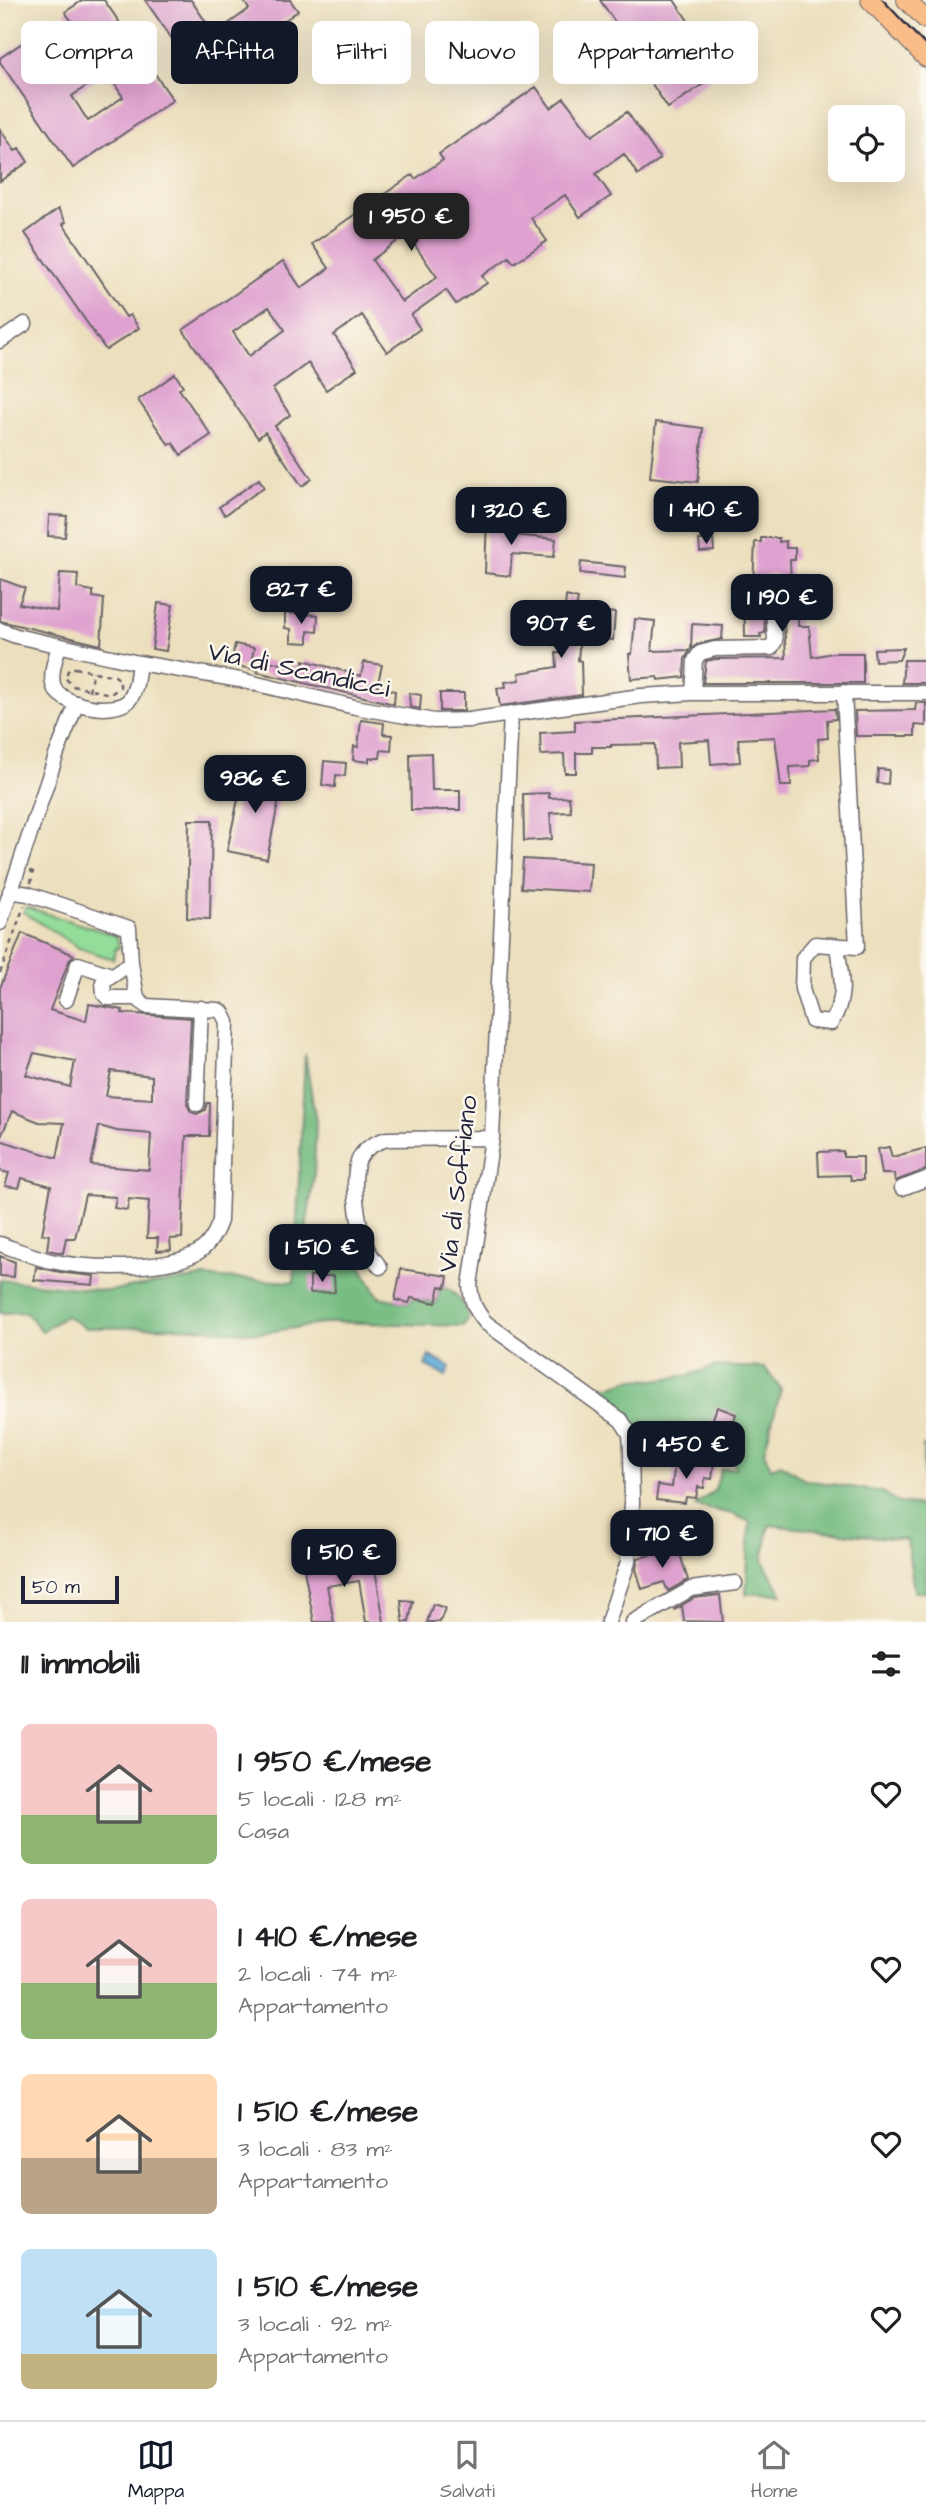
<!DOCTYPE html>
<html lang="it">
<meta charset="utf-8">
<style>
:root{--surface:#fff;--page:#f2f2f2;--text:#202124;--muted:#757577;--line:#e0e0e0;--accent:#111827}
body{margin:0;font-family:"Architects Daughter",sans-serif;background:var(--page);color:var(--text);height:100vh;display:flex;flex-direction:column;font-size:26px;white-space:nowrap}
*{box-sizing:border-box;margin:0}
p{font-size:23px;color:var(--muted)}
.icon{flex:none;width:38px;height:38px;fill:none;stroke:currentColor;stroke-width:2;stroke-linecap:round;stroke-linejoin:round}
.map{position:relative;height:1622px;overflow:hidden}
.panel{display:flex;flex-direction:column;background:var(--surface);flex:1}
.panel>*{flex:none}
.guide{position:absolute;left:21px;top:21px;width:886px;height:63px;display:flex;gap:14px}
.tools{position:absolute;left:828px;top:105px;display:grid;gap:14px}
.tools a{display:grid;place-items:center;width:77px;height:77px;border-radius:10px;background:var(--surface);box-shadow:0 7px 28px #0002;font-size:35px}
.scale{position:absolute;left:21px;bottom:18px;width:98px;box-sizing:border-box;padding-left:7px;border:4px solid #22223b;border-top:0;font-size:19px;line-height:24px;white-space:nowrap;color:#22223b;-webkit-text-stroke:5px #fbf7ec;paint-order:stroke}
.price{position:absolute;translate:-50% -60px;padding:0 16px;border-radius:14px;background:var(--accent);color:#fff;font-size:23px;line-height:46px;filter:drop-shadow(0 2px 4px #0008)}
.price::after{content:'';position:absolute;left:50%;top:42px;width:21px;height:16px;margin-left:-10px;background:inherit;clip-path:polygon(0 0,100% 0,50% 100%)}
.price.on{background:#222;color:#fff}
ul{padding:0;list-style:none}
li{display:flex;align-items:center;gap:21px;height:175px;padding:0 21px}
li span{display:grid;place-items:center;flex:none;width:196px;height:140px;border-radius:10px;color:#555}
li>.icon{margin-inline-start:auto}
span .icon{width:84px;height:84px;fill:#fffc;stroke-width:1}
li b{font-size:30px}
h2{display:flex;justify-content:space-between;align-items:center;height:84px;padding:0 21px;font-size:30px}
.chip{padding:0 24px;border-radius:10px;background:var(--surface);box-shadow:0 7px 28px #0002;font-size:24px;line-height:63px}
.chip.on{background:var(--accent);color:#fff}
.menu{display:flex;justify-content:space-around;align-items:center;height:98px;border-top:2px solid var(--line);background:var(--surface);font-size:19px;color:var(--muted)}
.menu a{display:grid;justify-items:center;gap:4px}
.menu .on{color:var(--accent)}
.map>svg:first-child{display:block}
</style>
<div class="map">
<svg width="926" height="1622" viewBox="0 0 926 1622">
<rect width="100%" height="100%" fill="#fbf7ec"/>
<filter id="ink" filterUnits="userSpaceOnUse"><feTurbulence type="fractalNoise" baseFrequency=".0143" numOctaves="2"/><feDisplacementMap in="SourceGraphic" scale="14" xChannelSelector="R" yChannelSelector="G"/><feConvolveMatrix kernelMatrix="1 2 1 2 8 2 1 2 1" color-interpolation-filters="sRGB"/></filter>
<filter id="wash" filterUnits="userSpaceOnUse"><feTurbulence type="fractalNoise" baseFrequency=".00686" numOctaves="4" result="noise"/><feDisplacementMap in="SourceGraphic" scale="28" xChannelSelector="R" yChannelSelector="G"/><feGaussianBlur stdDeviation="1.57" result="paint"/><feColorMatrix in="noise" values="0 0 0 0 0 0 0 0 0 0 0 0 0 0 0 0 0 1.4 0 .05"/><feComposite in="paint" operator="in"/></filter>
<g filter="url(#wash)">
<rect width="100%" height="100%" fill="#ecdfbd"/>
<path fill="#93dd99" stroke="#5a806a" stroke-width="2" d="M26 907 117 936 119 948H116L113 959 79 948 23 912Z"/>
<path fill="#76bc81" stroke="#4c6f5e" stroke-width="2" d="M305 1054 316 1122 314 1175 303 1250H351L379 1297 409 1303 411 1298 436 1303 440 1286C457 1291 463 1302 469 1318L463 1326 335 1322 260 1333 179 1327 86 1328 66 1316 42 1331 26 1312 0 1313V1280L108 1291 203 1277 294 1282Z
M716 1366 765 1368 781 1389 764 1452 771 1468 781 1464 805 1480 882 1492 899 1503 923 1506V1446H926V1592H914L907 1540 769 1525 763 1561 782 1594H746L750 1522 733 1514 695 1506 715 1490 721 1469 736 1468 725 1447C708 1442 693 1437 676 1443 665 1446 662 1452 650 1451L637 1425 622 1407 588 1385 612 1386 632 1379 655 1380 690 1375Z"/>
<path fill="#59a7d3" stroke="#3e6487" stroke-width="2" d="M429 1356 450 1367 446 1376 425 1365Z"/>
<g id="blocks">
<path fill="#dfa2d0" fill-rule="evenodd" d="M83 0H104L173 100 73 168 0 62V58L31 37 50 64 85 40 65 12ZM107 72 123 97 88 121 72 96Z
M145 0H191L214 34 249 9 243 0H290L298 11 200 79Z
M600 0H674L722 71 668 108 614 27 617 25Z
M536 87 551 108 564 98 592 136 627 112 660 159 638 175 624 154 596 174 611 196 580 217 565 195 531 218 547 241 514 263 509 257 482 276 487 283 456 304 446 290 411 315 420 329 387 352 362 315 334 335 357 369 326 390 308 363 273 389 290 415 275 426 312 479 302 486 265 432 258 438 183 330 283 261 301 288 329 268 312 244 412 175 415 179 443 160 439 154ZM407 234 437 277 402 302 372 260ZM269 307 285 330 249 356 233 332Z
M0 129 15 151 19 148 28 162 0 181Z
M58 209 66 222 63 224 126 317 130 315 139 328 106 350 25 233Z
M175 374 183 386 179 389 211 435 181 455 173 443 169 445 138 400Z
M656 422 703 428 698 482 650 477Z
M259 479 264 487 225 515 219 507Z
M49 515 67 516 65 537 48 536Z
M487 515H501V526H514L513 535 556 539 554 557 512 554 510 576 485 573Z
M761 538H779V542L786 541V548H795V560H790L791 585H798V626H809L812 657 832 653H863V683H703L706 661 716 659 786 658 782 583 776 574 766 575 762 583 765 633 760 634 761 637H745L744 584H753L755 542H761Z
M713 539 714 551 700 552 699 540Z
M581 562 626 567 625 578 580 573Z
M60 573 78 574 77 588 93 591V597L104 599 101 645 0 621V579L25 588 19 604 57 611Z
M566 596 578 599 576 609 615 613 613 640 580 637 578 660 581 661 582 695 500 706 497 688 506 687 505 682 520 680 519 673 557 667 556 653H562Z
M158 603 173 605 166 651 152 649Z
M285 613 318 615 317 632 308 631V643L291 642V629L285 628Z
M635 619 655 621 652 651 690 650 685 659 684 677 658 680V677L631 679 629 654H632Z
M692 624 723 626 722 639 698 644 691 649Z
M235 644 254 648 252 658 303 668 304 660 361 676 364 662 382 665 377 687 395 691 394 704 257 672 258 670 231 665Z
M904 648 899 660 875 661 874 649Z
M904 660H926V683H902Z
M409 693 421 695 420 709 410 707Z
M440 693H464V711H440Z
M916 703H926V726L915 725V736H856L855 711 915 710Z
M835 709 836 719 827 720 828 738 818 739 819 759 810 760V766L790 767 791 786H781L775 737 738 739 740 762 711 764 709 740 678 742 679 767 656 768 655 744 611 745V747H592V753H576V773H565L564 754 541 755 540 733 575 731V721Z
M361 720 384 723 383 734 392 735 391 751 381 750 380 758H369V762L353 760 354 746 358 747Z
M431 753 432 790H460V810H411L410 754Z
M324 761 346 763 345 776 336 775 335 787 322 785Z
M878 769 889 770 888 784 877 783Z
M244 771 283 779 267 859 227 851Z
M549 793V798L569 797 571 812 550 813 552 839 524 841 523 794Z
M189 820H212L210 919 187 918Z
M523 859 591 863 589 892 521 888Z
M22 933 74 955 69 961 50 1010 86 1021 89 1004 123 1010 122 1013 191 1018 187 1104 191 1112 197 1114 205 1110 207 1103H210L209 1136H186L182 1238 170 1239 171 1250 157 1251 158 1238H147L149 1201 129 1199 127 1210 114 1208 116 1197 85 1195 75 1238H66L63 1253 47 1250 49 1235 42 1234 51 1186 22 1178 19 1188 5 1186 9 1173 0 1171V1140L57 1158 64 1123 39 1122 12 1111 0 1139V988ZM34 1053 75 1061 70 1087 26 1075ZM111 1071 152 1076V1099L106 1096ZM99 1126 117 1131 151 1134 149 1170 91 1165Z
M889 1147 892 1157 926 1148V1170L895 1181 894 1174H882L878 1149Z
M843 1151V1157H863V1180H851L850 1175 819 1176 818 1152Z
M0 1256 15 1262 14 1277 0 1276Z
M36 1267 65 1273 94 1276 93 1285 34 1280Z
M401 1269 448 1276 446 1288 440 1286 436 1303 411 1298 409 1303 395 1300Z
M310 1276H334L335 1292 310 1293Z
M717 1407 736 1414 731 1428 712 1421Z
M694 1460 714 1463 712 1479 705 1478 704 1488 698 1487 696 1498 686 1497 685 1503 656 1500 658 1485 672 1487 675 1461 693 1463Z
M678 1548 688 1580 668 1591 664 1582 642 1589 636 1569 638 1558Z
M373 1558 384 1622H366L359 1581 327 1586 334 1622H314L304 1570Z
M720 1595 723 1622 684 1621 682 1606 674 1610 694 1598Z
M401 1600 413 1601 409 1622H403Z
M433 1604 445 1608 440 1622H427Z"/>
</g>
</g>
<g filter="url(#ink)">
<use href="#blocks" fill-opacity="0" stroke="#696468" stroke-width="2"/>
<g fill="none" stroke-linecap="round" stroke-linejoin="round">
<defs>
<path id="minor" d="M0 341 25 324
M0 630 16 636 139 663 240 680 355 707 434 721 469 720 641 696 693 693H926
M59 646C56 657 50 672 53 684 57 706 115 716 129 700 137 690 137 675 139 663
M693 693 695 660 700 653 715 649 771 648 775 641 772 583
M511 713 492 1138 470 1285C471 1301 475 1310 486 1323L621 1420 630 1434 631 1449 632 1504 628 1562 608 1622
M10 891 28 894 129 928 131 963 137 998H108L104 994 103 982 131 963
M0 923 57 753 77 703
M837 946C841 976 848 995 831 1023L812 1021 802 989 803 958 815 944 857 947 844 692
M66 1000 78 964 111 975
M197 1104 201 1008
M902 1188 926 1179
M0 1244C17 1250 34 1257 51 1261 86 1269 163 1271 195 1254 207 1248 215 1235 220 1221L227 1022 222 1012 218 1010 146 1006 137 998
M380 1267C377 1263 373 1258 370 1254 359 1235 349 1177 360 1157 366 1147 376 1142 387 1139L492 1138
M633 1622 691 1589 735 1583"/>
<path id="major" d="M870 0 926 58
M906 0 926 20"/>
</defs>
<use href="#minor" stroke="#696468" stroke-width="17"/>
<use href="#major" stroke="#696468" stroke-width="20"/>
<path stroke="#696468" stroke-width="2.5" stroke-dasharray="5 5" stroke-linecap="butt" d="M75 668 115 676 120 680V687L111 694 72 686 65 677 69 669Z
M89 691 93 671
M30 871 33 872 31 883
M0 973 24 906"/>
<use href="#minor" stroke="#fff" stroke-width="14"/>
<use href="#major" stroke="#f8bd89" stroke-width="18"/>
<path stroke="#22223b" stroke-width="2" d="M883 0 926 46"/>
</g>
</g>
<g text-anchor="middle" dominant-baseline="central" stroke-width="5" stroke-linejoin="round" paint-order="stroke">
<g font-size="26" fill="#22223b" stroke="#fbf7ec">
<text transform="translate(299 670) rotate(12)">Via di Scandicci</text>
<text transform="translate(458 1184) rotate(-83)">Via di Soffiano</text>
</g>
</g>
</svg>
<div class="tools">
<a><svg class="icon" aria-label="locate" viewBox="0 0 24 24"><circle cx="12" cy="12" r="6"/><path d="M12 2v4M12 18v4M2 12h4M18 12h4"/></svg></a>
</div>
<div class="scale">50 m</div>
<b class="price on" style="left:411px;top:253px">1 950 €</b>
<b class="price" style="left:706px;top:546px">1 410 €</b>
<b class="price" style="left:511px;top:547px">1 320 €</b>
<b class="price" style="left:301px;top:626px">827 €</b>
<b class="price" style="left:782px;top:634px">1 190 €</b>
<b class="price" style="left:561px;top:660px">907 €</b>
<b class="price" style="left:255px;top:815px">986 €</b>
<b class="price" style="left:322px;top:1284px">1 510 €</b>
<b class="price" style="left:686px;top:1481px">1 450 €</b>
<b class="price" style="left:662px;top:1570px">1 710 €</b>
<b class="price" style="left:344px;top:1589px">1 510 €</b>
<div class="guide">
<a class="chip">Compra</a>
<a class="chip on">Affitta</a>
<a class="chip">Filtri</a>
<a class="chip">Nuovo</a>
<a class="chip">Appartamento</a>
</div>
</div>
<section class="panel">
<h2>11 immobili<svg class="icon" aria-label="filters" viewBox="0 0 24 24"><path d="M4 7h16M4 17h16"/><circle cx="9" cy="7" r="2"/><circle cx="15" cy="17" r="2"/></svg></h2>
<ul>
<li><span style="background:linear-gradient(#f6c9c9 65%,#8fb573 0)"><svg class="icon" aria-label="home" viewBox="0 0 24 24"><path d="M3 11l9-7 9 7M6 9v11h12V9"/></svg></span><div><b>1 950 €/mese</b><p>5 locali · 128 m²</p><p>Casa</p></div><svg class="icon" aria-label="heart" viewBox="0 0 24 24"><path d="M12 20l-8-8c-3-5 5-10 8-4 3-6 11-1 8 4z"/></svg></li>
<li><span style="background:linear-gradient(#f6c9c9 60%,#8fb573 0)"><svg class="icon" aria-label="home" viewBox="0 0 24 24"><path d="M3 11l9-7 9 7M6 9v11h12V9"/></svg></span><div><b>1 410 €/mese</b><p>2 locali · 74 m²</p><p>Appartamento</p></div><svg class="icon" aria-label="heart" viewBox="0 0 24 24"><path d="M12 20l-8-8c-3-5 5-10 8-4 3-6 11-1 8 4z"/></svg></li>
<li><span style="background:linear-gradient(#ffd9b3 60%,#b9a48a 0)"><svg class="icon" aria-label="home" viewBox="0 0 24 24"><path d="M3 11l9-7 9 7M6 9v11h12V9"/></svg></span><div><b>1 510 €/mese</b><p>3 locali · 83 m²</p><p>Appartamento</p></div><svg class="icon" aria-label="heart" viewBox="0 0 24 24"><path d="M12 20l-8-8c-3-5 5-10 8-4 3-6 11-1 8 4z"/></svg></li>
<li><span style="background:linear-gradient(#bfe0f5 75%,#c2b280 0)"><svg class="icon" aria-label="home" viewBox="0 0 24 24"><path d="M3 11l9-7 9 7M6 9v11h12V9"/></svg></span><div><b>1 510 €/mese</b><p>3 locali · 92 m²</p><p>Appartamento</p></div><svg class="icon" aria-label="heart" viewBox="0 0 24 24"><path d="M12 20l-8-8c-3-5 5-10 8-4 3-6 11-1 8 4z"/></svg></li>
</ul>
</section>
<nav class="menu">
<a class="on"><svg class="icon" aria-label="map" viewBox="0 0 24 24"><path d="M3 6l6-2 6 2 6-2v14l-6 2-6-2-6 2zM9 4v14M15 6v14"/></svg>Mappa</a>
<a><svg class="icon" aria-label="saved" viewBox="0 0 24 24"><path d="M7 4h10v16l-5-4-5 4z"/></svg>Salvati</a>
<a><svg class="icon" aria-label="home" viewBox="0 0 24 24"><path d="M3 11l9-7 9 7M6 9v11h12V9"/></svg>Home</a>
</nav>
